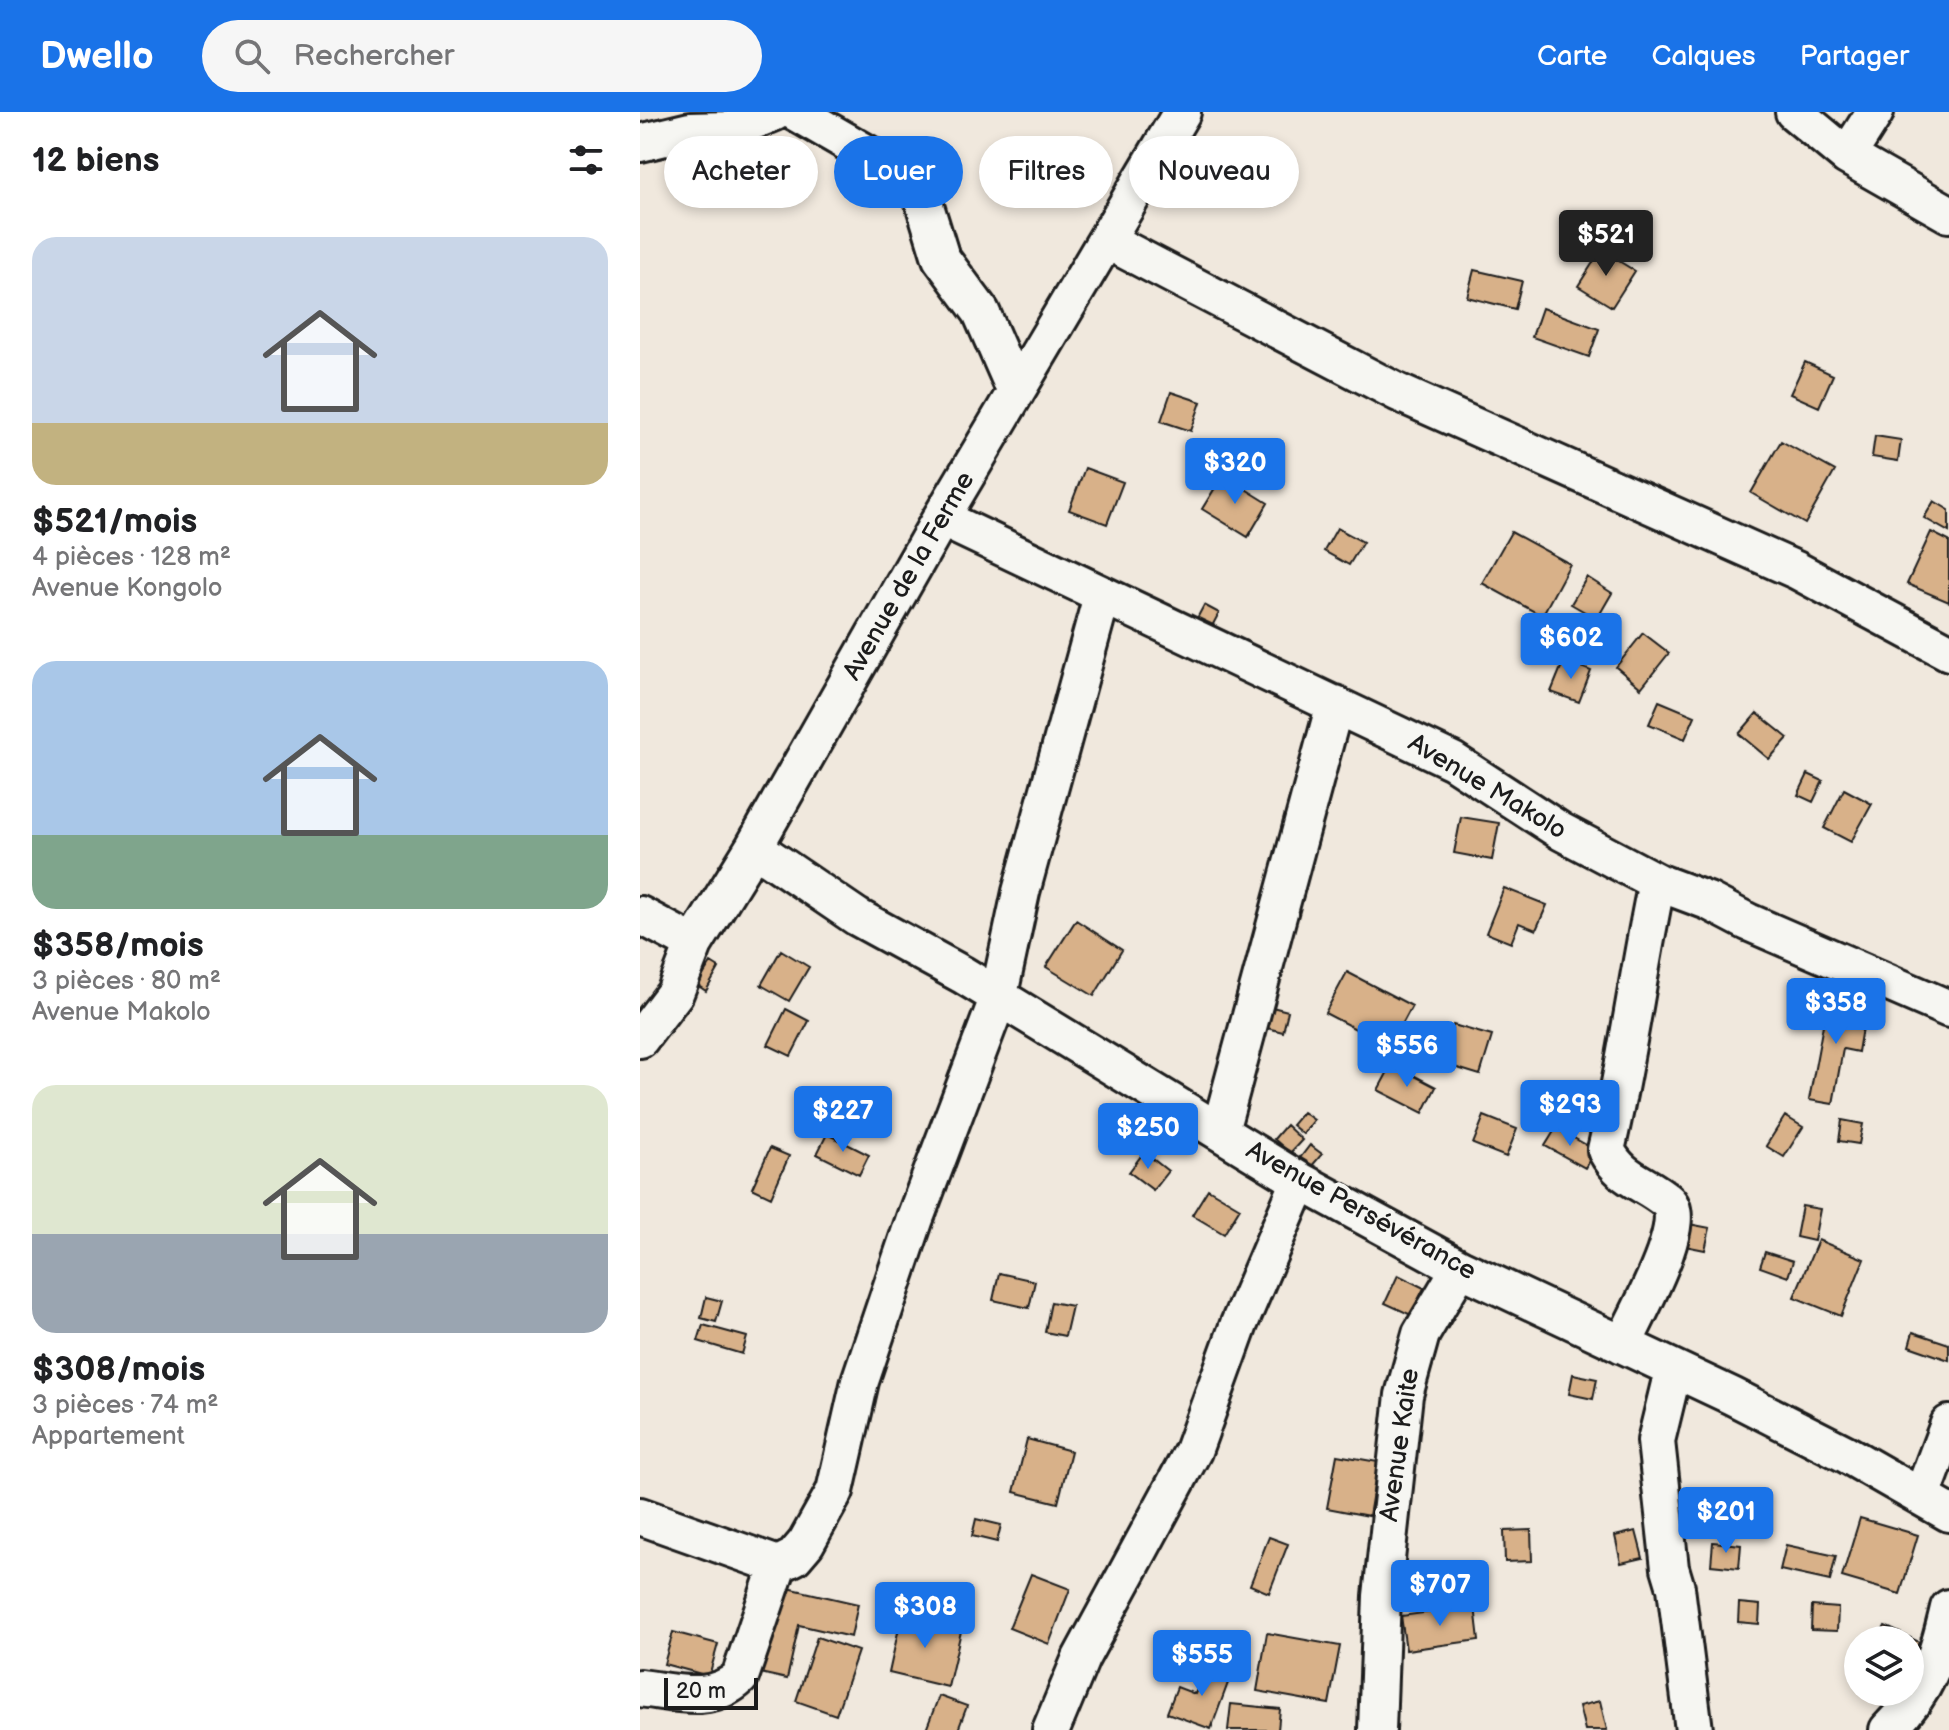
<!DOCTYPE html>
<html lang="fr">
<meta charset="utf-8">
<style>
:root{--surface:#fff;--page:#f6f6f6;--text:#202124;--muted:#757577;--accent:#1a73e8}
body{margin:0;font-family:"Balsamiq Sans",sans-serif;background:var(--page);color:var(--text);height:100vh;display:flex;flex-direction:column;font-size:30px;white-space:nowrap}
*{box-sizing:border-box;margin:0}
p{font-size:26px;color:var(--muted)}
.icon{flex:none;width:44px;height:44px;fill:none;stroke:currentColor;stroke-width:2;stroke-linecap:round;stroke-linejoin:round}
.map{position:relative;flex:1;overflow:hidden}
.details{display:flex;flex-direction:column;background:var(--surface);width:640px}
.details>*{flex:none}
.banner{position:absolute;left:24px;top:24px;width:760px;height:72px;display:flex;gap:16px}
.tools{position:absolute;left:1204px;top:1514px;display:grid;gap:16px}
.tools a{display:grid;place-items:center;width:80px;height:80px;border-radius:50%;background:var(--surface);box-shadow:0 4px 12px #0003;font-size:40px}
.scale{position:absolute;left:24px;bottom:20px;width:94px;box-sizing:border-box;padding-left:8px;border:4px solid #1c1c1c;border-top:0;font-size:22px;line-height:28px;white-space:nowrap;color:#1c1c1c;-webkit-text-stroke:6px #f6f6f2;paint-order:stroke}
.price{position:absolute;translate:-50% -68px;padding:0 18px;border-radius:8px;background:var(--accent);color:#fff;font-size:26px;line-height:52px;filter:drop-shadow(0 2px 4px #0008)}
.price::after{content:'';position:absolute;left:50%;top:48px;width:24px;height:18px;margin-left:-12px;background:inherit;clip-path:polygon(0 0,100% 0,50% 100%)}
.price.on{background:#222;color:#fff}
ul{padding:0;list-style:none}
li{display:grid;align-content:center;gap:16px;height:424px;padding:0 32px}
li span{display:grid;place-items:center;height:248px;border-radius:24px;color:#555}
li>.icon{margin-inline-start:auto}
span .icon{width:144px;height:144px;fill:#fffc;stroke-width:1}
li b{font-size:34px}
h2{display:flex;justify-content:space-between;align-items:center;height:96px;padding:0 32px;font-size:34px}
.tag{padding:0 28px;border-radius:36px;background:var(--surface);box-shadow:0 4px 12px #0003;font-size:28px;line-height:72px}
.tag.on{background:var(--accent);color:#fff}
header{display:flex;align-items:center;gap:48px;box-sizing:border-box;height:112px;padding:0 40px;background:var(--accent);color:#fff}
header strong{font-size:38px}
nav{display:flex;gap:44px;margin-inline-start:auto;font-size:28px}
.search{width:560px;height:72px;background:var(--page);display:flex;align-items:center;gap:20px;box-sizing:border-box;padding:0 28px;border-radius:44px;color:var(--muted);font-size:30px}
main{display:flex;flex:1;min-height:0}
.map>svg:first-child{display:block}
</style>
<header>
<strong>Dwello</strong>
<div class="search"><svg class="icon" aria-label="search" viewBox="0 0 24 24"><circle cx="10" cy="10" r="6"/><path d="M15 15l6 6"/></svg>Rechercher</div>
<nav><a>Carte</a><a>Calques</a><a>Partager</a></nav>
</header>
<main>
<section class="details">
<h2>12 biens<svg class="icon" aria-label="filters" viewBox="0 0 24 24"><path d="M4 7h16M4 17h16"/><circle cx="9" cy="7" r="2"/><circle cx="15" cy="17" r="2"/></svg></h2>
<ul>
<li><span style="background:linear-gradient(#c9d6e8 75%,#c2b280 0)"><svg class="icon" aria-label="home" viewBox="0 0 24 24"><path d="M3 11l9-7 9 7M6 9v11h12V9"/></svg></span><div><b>$521/mois</b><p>4 pièces · 128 m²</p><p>Avenue Kongolo</p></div></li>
<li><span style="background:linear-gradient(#a9c7e8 70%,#7fa58c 0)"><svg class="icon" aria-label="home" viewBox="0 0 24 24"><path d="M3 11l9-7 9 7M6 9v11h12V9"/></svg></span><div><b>$358/mois</b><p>3 pièces · 80 m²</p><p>Avenue Makolo</p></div></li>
<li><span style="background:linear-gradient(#dfe7d0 60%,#9aa5b1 0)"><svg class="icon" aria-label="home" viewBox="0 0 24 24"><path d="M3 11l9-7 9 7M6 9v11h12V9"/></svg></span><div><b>$308/mois</b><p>3 pièces · 74 m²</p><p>Appartement</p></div></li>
</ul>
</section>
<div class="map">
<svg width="1309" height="1618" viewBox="0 0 1309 1618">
<rect width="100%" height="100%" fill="#f0e8dd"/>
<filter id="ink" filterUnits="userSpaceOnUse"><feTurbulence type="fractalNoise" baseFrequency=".0125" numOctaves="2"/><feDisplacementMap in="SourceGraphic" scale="16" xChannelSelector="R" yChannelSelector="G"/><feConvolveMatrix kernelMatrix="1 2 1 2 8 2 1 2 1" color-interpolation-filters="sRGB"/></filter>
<g filter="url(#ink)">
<path fill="#d8b189" stroke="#1c1c1c" stroke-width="2" d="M961 138 995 159 972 195 938 174Z
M834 158 882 169 875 197 827 185Z
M902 196 959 217 949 245 892 225Z
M1165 250 1193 263 1179 295 1150 282Z
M531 280 561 290 551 319 521 309Z
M1235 324 1261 328 1258 349 1232 345Z
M1141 329 1195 359 1165 412 1111 381Z
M445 356 483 370 467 412 429 398Z
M583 363 628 391 608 425 562 397Z
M1294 389 1309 398V420L1284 406Z
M697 416 723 430 709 453 684 439Z
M871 420 930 452 902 504 842 471Z
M1291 420 1309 429V490L1267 472Z
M947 465 972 481 957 507 931 492Z
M564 493 579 501 570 518 555 510Z
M1003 521 1029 541 1001 576 976 555Z
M924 548 951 559 939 590 911 580Z
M1019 589 1055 604 1045 627 1009 612Z
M1117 601 1148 626 1129 647 1099 622Z
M1168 662 1183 669 1173 690 1158 683Z
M1204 677 1232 692 1211 730 1184 716Z
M821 705 859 711 852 748 814 741Z
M864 776 907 793 896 818 879 811 871 831 846 821Z
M436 808 482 838 454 884 406 855Z
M141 838 169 855 149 889 121 873Z
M71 851 79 856 66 879 57 873Z
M707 860 772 894 750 935 685 901Z
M1188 886 1226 892 1218 940 1203 937 1193 992 1169 988Z
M624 893 648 899 643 920 619 914Z
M146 897 169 909 151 944 128 933Z
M813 913 852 924 840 963 801 951Z
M752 952 796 975 783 1001 738 978Z
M663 1000 674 1008 663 1022 652 1013Z
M844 1004 877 1017 866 1045 833 1032Z
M1145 1004 1163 1015 1144 1045 1126 1034Z
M1202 1008 1223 1012 1219 1032 1199 1029Z
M646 1013 662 1028 650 1041 634 1027Z
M916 1016 955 1038 945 1056 905 1034Z
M187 1022 229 1043 219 1063 177 1042Z
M670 1033 682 1042 671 1055 660 1046Z
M130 1036 149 1044 131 1085 112 1076Z
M504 1040 528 1059 513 1078 489 1060Z
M568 1077 600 1096 584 1122 552 1103Z
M1162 1094 1180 1097 1174 1129 1156 1125Z
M1049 1112 1070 1116 1065 1138 1045 1134Z
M1178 1128 1224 1147 1201 1204 1154 1185Z
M1125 1140 1153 1149 1148 1165 1120 1155Z
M359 1161 395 1169 389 1196 353 1188Z
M758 1163 784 1176 771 1203 745 1191Z
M66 1185 82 1189 76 1210 61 1206Z
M411 1190 432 1194 425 1224 405 1220Z
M63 1213 107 1225 102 1242 58 1229Z
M1273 1220 1309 1232V1248L1269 1234Z
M933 1262 957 1267 953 1287 929 1282Z
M387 1327 431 1339 418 1391 374 1380Z
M697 1343 738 1350 729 1404 687 1396Z
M1220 1406 1278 1423 1260 1482 1202 1465Z
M336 1407 361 1413 357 1430 332 1424Z
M891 1418 892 1449 865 1450 864 1419Z
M996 1419 1003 1446 981 1451 975 1424Z
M629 1425 648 1432 629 1481 610 1473Z
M1073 1430 1101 1433 1099 1456 1071 1453Z
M1146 1433 1196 1444 1190 1469 1140 1458Z
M391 1462 430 1477 409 1532 369 1516Z
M139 1474 218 1492 211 1525 159 1513 147 1567 120 1561Z
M1099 1491 1120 1493 1119 1512 1098 1510Z
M835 1494 839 1528 766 1538 761 1504Z
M1172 1494 1198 1496 1197 1519 1171 1518Z
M262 1502 322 1515 308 1575 249 1561Z
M1245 1514 1279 1530 1270 1548V1528H1238Z
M33 1520 78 1532 69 1564 24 1552Z
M627 1521 700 1534 689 1592 617 1579Z
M177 1525 218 1539 196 1603 156 1589Z
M567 1551 592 1560 571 1617 527 1601 537 1575 555 1582Z
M299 1584 327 1594 318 1618H286Z
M960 1589 967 1618H945L939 1594Z
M591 1592 640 1597 638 1618H588Z"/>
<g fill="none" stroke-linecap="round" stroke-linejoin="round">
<defs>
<path id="minor" d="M155 0 254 57 281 81 301 146 341 200 376 280
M1154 0 1207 44 1309 102
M0 31 50 19 91 18 135 0
M1207 44 1235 0
M466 128 757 280 1156 458 1309 540
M301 406 813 649 922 720 1017 770 1068 789 1108 810 1309 897
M114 735 217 805 323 863 660 1069 820 1156 1092 1284 1206 1342 1309 1401
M0 803 54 832
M0 927 35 881 54 832 114 735 301 406 542 0
M580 1019 695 592
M983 1233C994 1207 1051 1109 1027 1089 1003 1069 982 1068 966 1038 987 950 998 860 1017 770
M1033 1259 1016 1329 1030 1456 1036 1476 1054 1618
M1282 1384 1309 1312
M0 1404 138 1453 154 1445 166 1431 195 1379 220 1269 275 1106 358 887 381 780 462 484
M0 1576C35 1580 72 1592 100 1565L138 1453
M411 1618 441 1546 553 1339 599 1212 660 1069
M737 1618 742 1484 764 1283 781 1222 820 1156
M1248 1618C1287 1579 1297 1549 1309 1496"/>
</defs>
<use href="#minor" stroke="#1c1c1c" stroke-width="42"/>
<use href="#minor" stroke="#f6f6f2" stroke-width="36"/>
</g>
</g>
<g text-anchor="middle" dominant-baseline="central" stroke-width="8" stroke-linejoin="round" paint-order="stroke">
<g font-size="26" fill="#1c1c1c" stroke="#f6f6f2">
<text transform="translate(269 464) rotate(-60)">Avenue de la Ferme</text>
<text transform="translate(847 675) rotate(31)">Avenue Makolo</text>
<text transform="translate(721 1099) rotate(29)">Avenue Persévérance</text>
<text transform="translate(760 1333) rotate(-82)">Avenue Kaite</text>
</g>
</g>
</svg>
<div class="tools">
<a><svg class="icon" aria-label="layers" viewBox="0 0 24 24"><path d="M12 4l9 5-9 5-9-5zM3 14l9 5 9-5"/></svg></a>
</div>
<div class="scale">20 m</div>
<b class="price on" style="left:966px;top:166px">$521</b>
<b class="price" style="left:595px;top:394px">$320</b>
<b class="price" style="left:931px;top:569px">$602</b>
<b class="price" style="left:1196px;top:934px">$358</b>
<b class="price" style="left:767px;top:977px">$556</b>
<b class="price" style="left:930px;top:1036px">$293</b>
<b class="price" style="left:203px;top:1042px">$227</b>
<b class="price" style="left:508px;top:1059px">$250</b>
<b class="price" style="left:1086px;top:1443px">$201</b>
<b class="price" style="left:800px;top:1516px">$707</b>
<b class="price" style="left:285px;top:1538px">$308</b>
<b class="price" style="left:562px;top:1586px">$555</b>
<div class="banner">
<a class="tag">Acheter</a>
<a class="tag on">Louer</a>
<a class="tag">Filtres</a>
<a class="tag">Nouveau</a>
</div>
</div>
</main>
